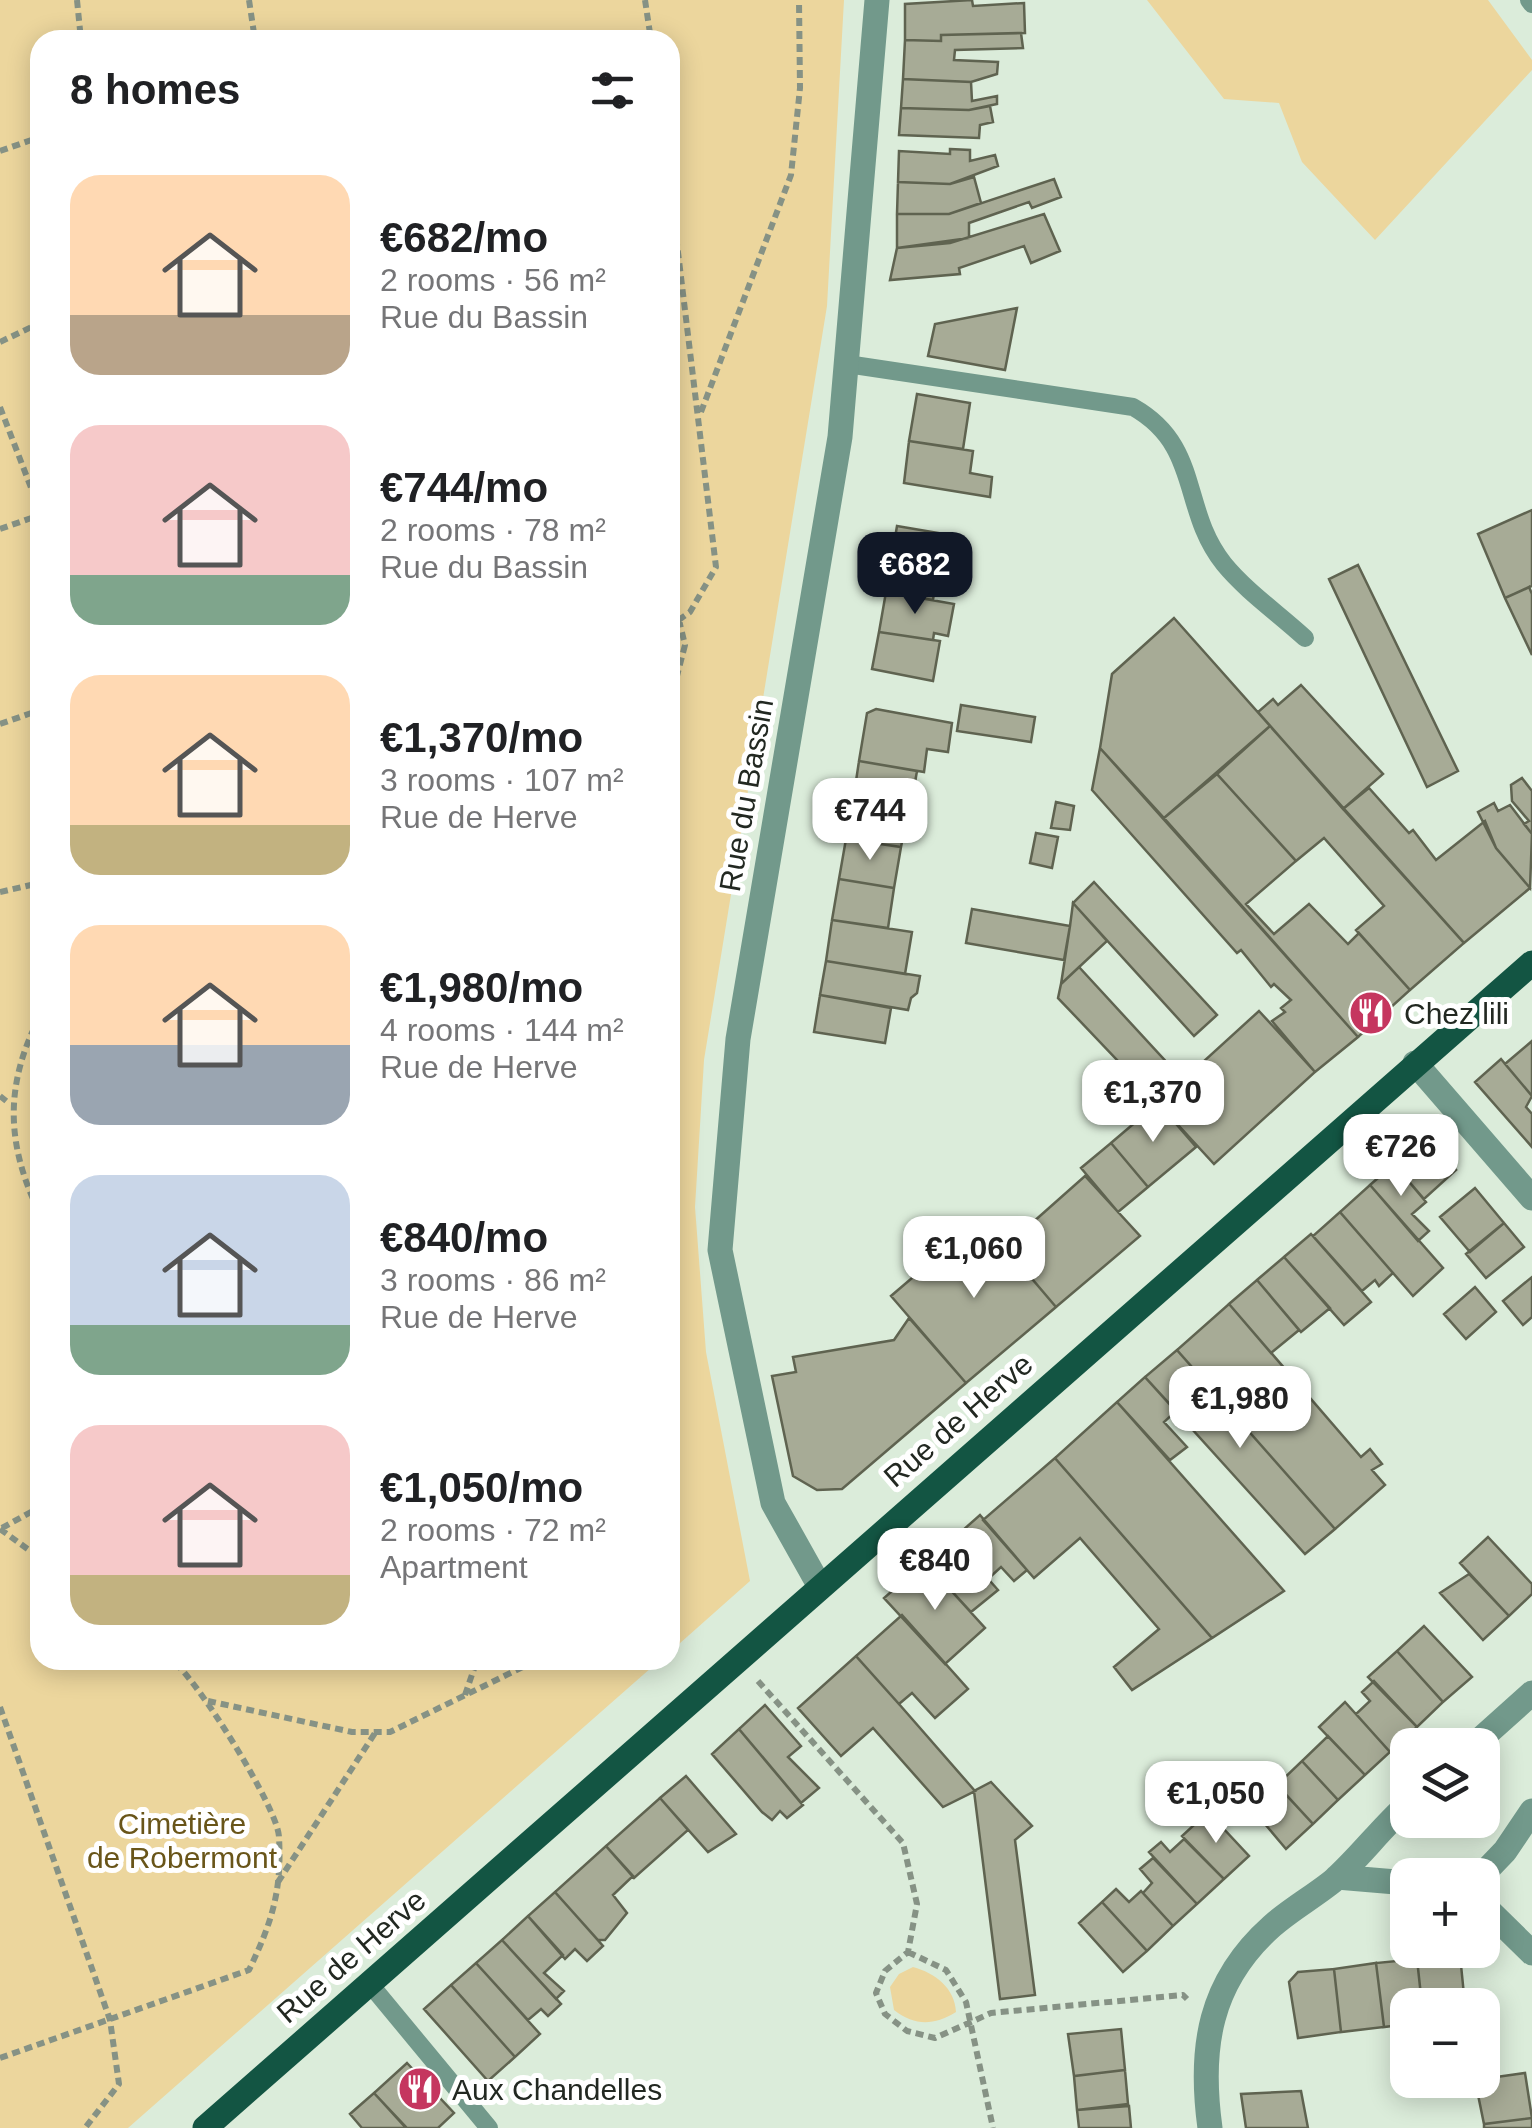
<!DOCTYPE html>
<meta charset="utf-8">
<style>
:root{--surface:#fff;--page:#f2f2f2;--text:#202124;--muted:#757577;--accent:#111827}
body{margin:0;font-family:Arial,sans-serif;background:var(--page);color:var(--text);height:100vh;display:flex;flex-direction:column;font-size:38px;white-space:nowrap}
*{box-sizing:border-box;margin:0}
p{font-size:32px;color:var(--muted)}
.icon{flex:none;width:55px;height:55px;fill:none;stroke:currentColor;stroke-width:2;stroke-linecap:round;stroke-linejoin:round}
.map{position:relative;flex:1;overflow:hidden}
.panel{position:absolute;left:30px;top:30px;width:650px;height:1640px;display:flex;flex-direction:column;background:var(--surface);border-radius:30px;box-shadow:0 5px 25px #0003}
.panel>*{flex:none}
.buttons{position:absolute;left:1390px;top:1728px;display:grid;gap:20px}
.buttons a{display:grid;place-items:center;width:110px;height:110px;border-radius:20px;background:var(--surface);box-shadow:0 5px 25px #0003;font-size:50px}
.price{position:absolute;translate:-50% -85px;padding:0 22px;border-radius:20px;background:#fff;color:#222;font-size:32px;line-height:65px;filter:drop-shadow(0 2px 5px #0008)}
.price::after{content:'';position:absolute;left:50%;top:60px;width:30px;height:22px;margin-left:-15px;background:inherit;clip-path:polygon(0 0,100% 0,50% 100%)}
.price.current{background:var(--accent);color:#fff}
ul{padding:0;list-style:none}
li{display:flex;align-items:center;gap:30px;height:250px;padding:0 40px}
li span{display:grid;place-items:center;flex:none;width:280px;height:200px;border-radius:30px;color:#555}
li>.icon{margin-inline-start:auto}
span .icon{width:120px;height:120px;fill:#fffc;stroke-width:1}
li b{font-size:42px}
h2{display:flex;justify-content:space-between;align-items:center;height:120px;padding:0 40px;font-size:42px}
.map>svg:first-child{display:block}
</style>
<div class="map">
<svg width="1532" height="2128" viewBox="0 0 1532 2128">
<rect width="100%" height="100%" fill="#dbecda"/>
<path fill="#ecd69d" d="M0 0H844L827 306 704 1060 695 1207 706 1352 750 1581 670 1652V40H40V1660H660L128 2128H0Z
M1147 0H1488L1532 60V70L1375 240 1302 162 1279 103 1224 99Z
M913 1967C935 1973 955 1988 956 2012 933 2026 915 2026 894 2010L890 1987 899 1974Z"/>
<path fill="#a7ab96" stroke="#5f6350" stroke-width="2.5" d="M972 0 973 6 1024 3 1025 33 941 35V41L905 40V4Z
M1021 33 1023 48 955 50 954 60 998 62 997 74 971 82 903 79 905 40 941 41V35Z
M903 79 971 82 972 101 997 96V104L969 110 901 108Z
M990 106 993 122 980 125 979 138 899 135 901 108 969 110Z
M950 149 970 150V161L995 155 998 166 950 184 898 182 899 151 950 154Z
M974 177 981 203 949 214H897L898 182 950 184Z
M1054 179 1061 197 1032 208 1029 202 969 223V238L897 248V214H949Z
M1044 214 1060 251 1031 263 1024 246 959 268 960 274 890 280 897 248 950 243Z
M1017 308 1005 370 928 356 935 324Z
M917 394 970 403 963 449 909 441Z
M909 441 973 451 970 473 992 477 990 497 904 483Z
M1532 510V586L1505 598 1478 534Z
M897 526 950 535 945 566 892 556Z
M892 556 938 564 933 600 886 592Z
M1358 565 1458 771 1427 787 1329 579Z
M1529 587 1532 594V655L1505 598Z
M886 592 954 604 948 636 934 633 933 640 879 632Z
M1174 618 1270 726 1164 818 1100 748 1112 674Z
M879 632 940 641 933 681 872 669Z
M1301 685 1383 774 1343 809 1258 712 1273 699 1278 705Z
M961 705 1035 717 1031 742 957 731Z
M876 709 952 723 948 752 927 749 924 772 859 761 867 713Z
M1270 726 1464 943 1410 990 1356 930 1384 906 1324 838 1296 861 1217 774Z
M1100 748 1358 1037 1315 1072 1272 1021 1285 1012 1281 1008 1291 1000 1274 984 1271 987 1241 950 1237 953 1092 790Z
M859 761 917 771 910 811 853 801Z
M1217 774 1296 861 1246 904 1274 934 1309 904 1348 944 1359 933 1410 990 1358 1037 1164 818Z
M1522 778 1532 791V834L1524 824 1529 821 1512 801 1511 785Z
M1369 788 1409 833 1413 830 1436 860 1485 821 1496 848 1530 888 1464 943 1343 809Z
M853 801 908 810 901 847 846 839Z
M1056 802 1074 806 1070 830 1051 828Z
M1494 803 1498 811 1510 805 1532 834 1530 888 1496 848 1478 812Z
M1036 833 1058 837 1052 868 1030 863Z
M846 839 901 847 894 888 839 879Z
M839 879 894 888 888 928 832 920Z
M1094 882 1217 1015 1194 1036 1073 903Z
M1073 903 1107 941 1061 984 1070 926Z
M972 909 1070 926 1064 960 966 943Z
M832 920 912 932 905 974 826 961Z
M826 961 920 976 917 993 911 998 908 1010 820 995Z
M1079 967 1183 1080 1158 1103 1058 998 1061 984Z
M820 995 891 1008 885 1043 814 1032Z
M1259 1011 1315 1072 1214 1164 1158 1103Z
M1532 1041V1096L1505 1064Z
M1501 1059 1532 1096 1526 1107 1532 1114V1147L1475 1082Z
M1158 1103 1196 1147 1148 1187 1111 1143Z
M1111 1143 1148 1187 1118 1212 1081 1168Z
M1421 1143 1433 1144 1456 1170 1424 1199 1394 1164Z
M1394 1164 1426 1202 1412 1214 1429 1231 1418 1241 1370 1185Z
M1085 1176 1140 1236 1056 1307 1005 1247Z
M1370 1185 1443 1268 1413 1296 1340 1212Z
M1475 1188 1504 1223 1470 1252 1440 1217Z
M1340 1212 1393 1273 1379 1286 1375 1280 1362 1291 1313 1236Z
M981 1219 1056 1307 966 1383 891 1296Z
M1504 1223 1524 1247 1486 1278 1466 1254Z
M1311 1234 1371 1302 1344 1325 1284 1257Z
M1284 1257 1330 1308 1301 1332 1257 1280Z
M1532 1277V1317L1523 1325 1503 1301Z
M1257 1280 1299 1330 1271 1353 1229 1304Z
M1475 1287 1496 1312 1466 1339 1444 1314Z
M1229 1304 1361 1457 1370 1449 1382 1464 1372 1470 1385 1485 1335 1529 1177 1350Z
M909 1318 966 1383 842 1489 817 1490 793 1476 772 1376 796 1372 793 1357 894 1340Z
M1177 1350 1335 1529 1305 1554 1145 1377Z
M1145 1377 1176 1411 1164 1422 1187 1447 1170 1460 1117 1402Z
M1117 1402 1284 1591 1212 1638 1055 1458Z
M1055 1458 1212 1638 1132 1690 1114 1667 1159 1629 1080 1538 1034 1578 983 1520Z
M980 1515 1027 1570 1014 1581 1001 1567 988 1579 953 1539Z
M1488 1537 1532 1584V1594L1509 1616 1460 1563Z
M953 1539 998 1590 971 1612 925 1562Z
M925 1562 985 1628 945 1664 884 1598Z
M1469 1574 1509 1616 1483 1640 1440 1593Z
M902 1615 968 1689 935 1718 912 1693 899 1704 856 1656Z
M1424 1626 1472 1677 1443 1702 1397 1651Z
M1397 1651 1443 1702 1417 1727 1368 1677Z
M856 1656 899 1704 975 1791 943 1807 873 1728 841 1756 798 1708Z
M1374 1681 1417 1727 1390 1752 1356 1714 1370 1701 1362 1692Z
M1345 1702 1390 1752 1365 1775 1319 1727Z
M765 1705 801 1746 788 1757 819 1788 801 1803 739 1729Z
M739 1729 803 1805 787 1818 780 1811 772 1820 762 1812 712 1754Z
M1328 1736 1365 1775 1338 1800 1302 1761Z
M1302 1761 1338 1800 1313 1824 1277 1785Z
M1268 1775 1313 1824 1286 1849 1243 1798Z
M686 1776 736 1834 708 1852 660 1798Z
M991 1782 1032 1826 1015 1840 1035 1995 1000 1999 974 1791Z
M660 1798 688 1830 634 1878 606 1846Z
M1208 1812 1249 1856 1224 1879 1182 1836Z
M1184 1839 1224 1879 1197 1904 1149 1852 1161 1842 1170 1852Z
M606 1846 633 1876 613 1895 627 1913 605 1940H598L555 1892Z
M1153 1858 1197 1904 1173 1926 1143 1893 1152 1883 1140 1869Z
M1116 1889 1129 1902 1141 1891 1173 1926 1147 1951 1102 1902Z
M555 1892 603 1946 587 1961 575 1949 565 1959 528 1916Z
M1102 1902 1147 1951 1123 1972 1079 1923Z
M528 1916 563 1955 544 1973 564 1991 556 1999 502 1940Z
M502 1940 561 2004 548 2016 541 2009 528 2020 476 1963Z
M1460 1955 1465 2005H1422L1417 1959Z
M1417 1959 1422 2005H1408V2024L1384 2027 1376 1963Z
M476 1963 540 2034 515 2057 451 1985Z
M1376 1963 1384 2027 1341 2032 1334 1969Z
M1334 1969 1341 2032 1298 2038 1289 1982 1298 1972Z
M451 1985 515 2057 488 2081 424 2009Z
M1121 2029 1125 2070 1074 2076 1068 2034Z
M407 2063 454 2113 438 2128H407L374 2093Z
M1125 2070 1128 2104 1077 2110 1074 2076Z
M1525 2073 1532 2118 1484 2124 1475 2080Z
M1301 2091 1308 2128H1246L1241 2094Z
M374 2093 406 2128H362L350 2114Z
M1129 2106 1131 2128H1079L1077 2110Z
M1532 2118V2128H1484V2124Z"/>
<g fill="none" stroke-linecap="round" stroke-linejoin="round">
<path stroke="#869285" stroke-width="6" stroke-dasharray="8 5" stroke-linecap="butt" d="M77 0 81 40
M249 0 255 40
M645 0 651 40
M0 151 40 137
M670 186 716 567 690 612 670 626
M0 342 40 323
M0 407 40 511
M701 412 791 175 800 88 799 0
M0 529 40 515
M670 703 685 645 679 620
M0 724 40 710
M0 892 40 883
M40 1016C4 1085 6 1145 40 1214
M0 1096 10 1104
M2 1528 40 1507
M0 1529 40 1558
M758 1681 903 1843 917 1904 908 1952 885 1971 876 1993 885 2014 907 2031 935 2038 991 2013 1183 1995 1187 1999
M465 1695 477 1660
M208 1701 352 1732H390L537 1660
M0 1707 110 2020 119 2084 85 2128
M278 1882 375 1733
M908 1952 946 1970 966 2002 993 2128
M0 2058 249 1970C272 1922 282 1891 279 1837 278 1808 197 1679 172 1660"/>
<path stroke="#72998b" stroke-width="18" d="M1529 0 1532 4
M847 364 1133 407C1202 446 1180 509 1224 564 1246 591 1279 614 1305 638
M369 1983 489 2128"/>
<path stroke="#72998b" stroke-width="25" d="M1415 1063 1532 1198
M819 1585 773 1503 720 1250 738 1039 840 437 877 0
M1474 1745 1532 1693
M1482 1875 1505 1851 1532 1811
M1337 1877 1408 1883
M1482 1904 1532 1953
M1210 2128C1199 2048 1209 1982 1272 1926 1290 1910 1313 1897 1333 1881 1360 1857 1381 1828 1408 1804"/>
<path stroke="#135543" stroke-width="25" d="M205 2128 1532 963"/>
</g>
<defs>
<symbol id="restaurant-disc" viewBox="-11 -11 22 22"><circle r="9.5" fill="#c5365f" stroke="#fff"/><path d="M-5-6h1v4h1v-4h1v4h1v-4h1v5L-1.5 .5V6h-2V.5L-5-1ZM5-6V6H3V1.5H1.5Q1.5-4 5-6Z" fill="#fff"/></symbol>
</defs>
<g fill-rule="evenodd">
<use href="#restaurant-disc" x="1346" y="988" width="50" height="50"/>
<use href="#restaurant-disc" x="395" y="2064" width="50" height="50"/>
</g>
<g text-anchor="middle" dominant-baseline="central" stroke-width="10" stroke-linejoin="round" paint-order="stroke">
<g font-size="30" fill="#222821" stroke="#fff">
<text transform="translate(746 795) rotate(-80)">Rue du Bassin</text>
<text transform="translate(958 1420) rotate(-41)">Rue de Herve</text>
<text transform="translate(351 1956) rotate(-41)">Rue de Herve</text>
</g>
<g font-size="30" fill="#222821" stroke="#fff" text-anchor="start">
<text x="1404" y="1013">Chez lili</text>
<text x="452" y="2089">Aux Chandelles</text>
</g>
<g font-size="30" fill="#695519" stroke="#fff">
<text x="182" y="1823">Cimetière<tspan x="182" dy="34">de Robermont</tspan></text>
</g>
</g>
</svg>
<div class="buttons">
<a><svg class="icon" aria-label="layers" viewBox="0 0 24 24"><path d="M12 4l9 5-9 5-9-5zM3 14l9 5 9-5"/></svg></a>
<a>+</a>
<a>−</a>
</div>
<b class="price current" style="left:915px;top:617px">€682</b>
<b class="price" style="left:870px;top:863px">€744</b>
<b class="price" style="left:1153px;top:1145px">€1,370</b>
<b class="price" style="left:1401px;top:1199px">€726</b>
<b class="price" style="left:974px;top:1301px">€1,060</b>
<b class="price" style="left:1240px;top:1451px">€1,980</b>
<b class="price" style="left:935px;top:1613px">€840</b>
<b class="price" style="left:1216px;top:1846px">€1,050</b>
<section class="panel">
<h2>8 homes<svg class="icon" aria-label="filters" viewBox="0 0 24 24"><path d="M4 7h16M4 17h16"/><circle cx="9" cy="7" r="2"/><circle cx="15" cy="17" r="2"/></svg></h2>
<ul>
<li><span style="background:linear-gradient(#ffd9b3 70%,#b9a48a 0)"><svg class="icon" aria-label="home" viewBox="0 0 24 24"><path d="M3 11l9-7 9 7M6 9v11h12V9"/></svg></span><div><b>€682/mo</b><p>2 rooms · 56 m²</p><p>Rue du Bassin</p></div></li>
<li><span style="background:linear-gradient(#f6c9c9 75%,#7fa58c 0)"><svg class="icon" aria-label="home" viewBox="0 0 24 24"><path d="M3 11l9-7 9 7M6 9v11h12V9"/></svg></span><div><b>€744/mo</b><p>2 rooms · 78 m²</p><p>Rue du Bassin</p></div></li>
<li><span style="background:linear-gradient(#ffd9b3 75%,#c2b280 0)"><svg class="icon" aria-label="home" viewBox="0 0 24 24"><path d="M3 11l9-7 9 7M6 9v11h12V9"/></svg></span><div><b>€1,370/mo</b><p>3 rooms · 107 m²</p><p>Rue de Herve</p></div></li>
<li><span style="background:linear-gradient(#ffd9b3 60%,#9aa5b1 0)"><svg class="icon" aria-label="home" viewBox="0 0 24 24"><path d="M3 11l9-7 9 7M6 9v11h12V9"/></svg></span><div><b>€1,980/mo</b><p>4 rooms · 144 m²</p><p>Rue de Herve</p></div></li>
<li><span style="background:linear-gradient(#c9d6e8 75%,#7fa58c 0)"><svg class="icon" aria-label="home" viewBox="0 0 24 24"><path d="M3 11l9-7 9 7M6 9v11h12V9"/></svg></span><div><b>€840/mo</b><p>3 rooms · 86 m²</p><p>Rue de Herve</p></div></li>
<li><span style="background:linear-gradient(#f6c9c9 75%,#c2b280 0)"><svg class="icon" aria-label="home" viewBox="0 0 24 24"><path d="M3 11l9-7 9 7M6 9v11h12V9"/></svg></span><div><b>€1,050/mo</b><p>2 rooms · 72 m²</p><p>Apartment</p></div></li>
</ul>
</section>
</div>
